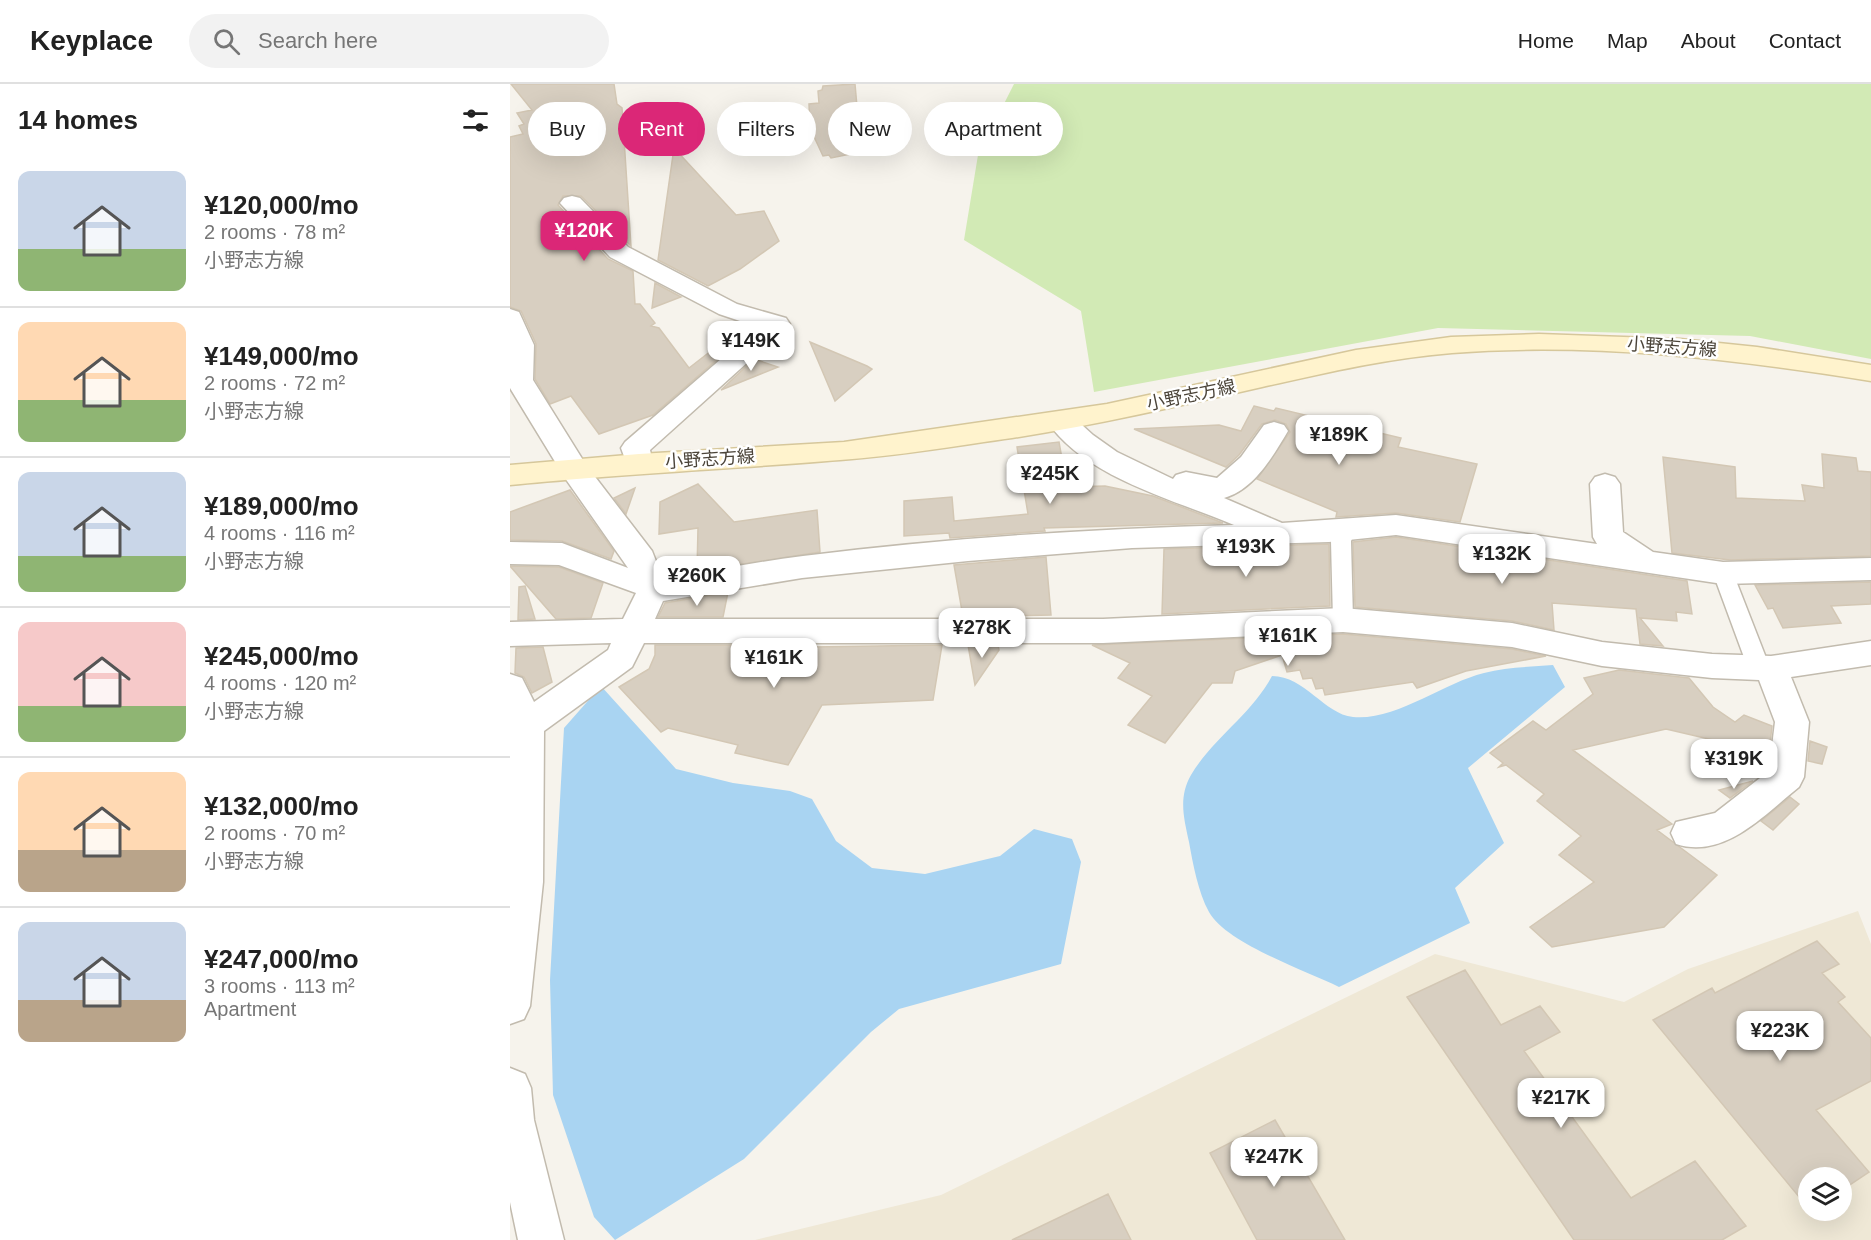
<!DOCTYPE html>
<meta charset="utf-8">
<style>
:root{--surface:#fff;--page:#f2f2f2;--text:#222;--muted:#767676;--line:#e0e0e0;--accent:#db2777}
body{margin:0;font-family:Arial,"Noto Sans JP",sans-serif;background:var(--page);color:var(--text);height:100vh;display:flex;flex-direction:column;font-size:22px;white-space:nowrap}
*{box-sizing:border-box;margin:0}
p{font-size:20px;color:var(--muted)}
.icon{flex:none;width:33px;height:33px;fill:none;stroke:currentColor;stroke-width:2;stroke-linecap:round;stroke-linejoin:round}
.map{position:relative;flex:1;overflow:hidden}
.panel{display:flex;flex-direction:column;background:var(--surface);width:510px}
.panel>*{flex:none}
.top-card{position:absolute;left:18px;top:18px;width:570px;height:54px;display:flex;gap:12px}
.fabs{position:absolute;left:1288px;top:1083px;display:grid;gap:12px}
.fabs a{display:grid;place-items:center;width:54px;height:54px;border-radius:50%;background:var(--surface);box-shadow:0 6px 24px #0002;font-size:30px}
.price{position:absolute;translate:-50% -51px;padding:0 14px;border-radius:12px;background:#fff;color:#222;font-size:20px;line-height:39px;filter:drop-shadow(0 2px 3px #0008)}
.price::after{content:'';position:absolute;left:50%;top:36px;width:18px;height:14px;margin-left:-9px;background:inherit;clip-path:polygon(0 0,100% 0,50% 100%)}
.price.selected{background:var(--accent);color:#fff}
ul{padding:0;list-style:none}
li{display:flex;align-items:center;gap:18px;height:150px;padding:0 18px}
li+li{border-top:2px solid var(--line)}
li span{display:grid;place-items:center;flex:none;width:168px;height:120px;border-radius:12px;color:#555}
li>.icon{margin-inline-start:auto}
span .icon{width:72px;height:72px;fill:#fffc;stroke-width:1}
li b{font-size:26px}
h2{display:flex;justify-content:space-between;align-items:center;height:72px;padding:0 18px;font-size:26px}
.chip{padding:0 21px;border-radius:27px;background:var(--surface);box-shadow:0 6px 24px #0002;font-size:21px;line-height:54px}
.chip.selected{background:var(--accent);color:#fff}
header{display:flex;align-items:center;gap:36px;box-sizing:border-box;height:84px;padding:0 30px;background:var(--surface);border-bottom:2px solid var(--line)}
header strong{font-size:28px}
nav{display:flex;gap:33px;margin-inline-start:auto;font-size:21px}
.search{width:420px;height:54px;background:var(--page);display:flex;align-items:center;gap:15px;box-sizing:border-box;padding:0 21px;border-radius:33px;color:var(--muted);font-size:22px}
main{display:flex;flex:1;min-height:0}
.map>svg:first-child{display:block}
</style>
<header>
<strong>Keyplace</strong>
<div class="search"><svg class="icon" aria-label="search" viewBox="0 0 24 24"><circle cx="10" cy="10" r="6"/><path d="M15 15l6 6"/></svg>Search here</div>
<nav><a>Home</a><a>Map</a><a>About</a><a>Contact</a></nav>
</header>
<main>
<section class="panel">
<h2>14 homes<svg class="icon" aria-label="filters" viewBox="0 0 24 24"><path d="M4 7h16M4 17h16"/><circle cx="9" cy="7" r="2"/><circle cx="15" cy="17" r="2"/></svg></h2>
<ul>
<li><span style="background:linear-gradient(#c9d6e8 65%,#8fb573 0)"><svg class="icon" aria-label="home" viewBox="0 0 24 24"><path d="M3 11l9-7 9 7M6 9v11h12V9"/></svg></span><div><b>¥120,000/mo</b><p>2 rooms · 78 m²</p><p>小野志方線</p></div></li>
<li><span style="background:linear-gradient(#ffd9b3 65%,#8fb573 0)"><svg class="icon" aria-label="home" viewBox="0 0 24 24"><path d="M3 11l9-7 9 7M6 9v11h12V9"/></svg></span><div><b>¥149,000/mo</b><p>2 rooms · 72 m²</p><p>小野志方線</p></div></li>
<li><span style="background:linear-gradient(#c9d6e8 70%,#8fb573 0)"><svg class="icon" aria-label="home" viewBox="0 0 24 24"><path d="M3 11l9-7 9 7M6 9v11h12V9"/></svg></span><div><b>¥189,000/mo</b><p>4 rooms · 116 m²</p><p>小野志方線</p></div></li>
<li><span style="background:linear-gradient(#f6c9c9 70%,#8fb573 0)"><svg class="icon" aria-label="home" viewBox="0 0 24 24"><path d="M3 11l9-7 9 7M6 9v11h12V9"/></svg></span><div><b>¥245,000/mo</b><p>4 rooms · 120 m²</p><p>小野志方線</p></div></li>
<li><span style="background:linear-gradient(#ffd9b3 65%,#b9a48a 0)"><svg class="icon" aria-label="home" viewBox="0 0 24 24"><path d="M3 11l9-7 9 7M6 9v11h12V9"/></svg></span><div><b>¥132,000/mo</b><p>2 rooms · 70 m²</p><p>小野志方線</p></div></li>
<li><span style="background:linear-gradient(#c9d6e8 65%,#b9a48a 0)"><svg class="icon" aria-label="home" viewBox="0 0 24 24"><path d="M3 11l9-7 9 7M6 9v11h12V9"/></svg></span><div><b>¥247,000/mo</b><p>3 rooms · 113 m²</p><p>Apartment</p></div></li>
</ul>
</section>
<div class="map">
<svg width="1361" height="1156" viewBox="0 0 1361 1156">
<rect width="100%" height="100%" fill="#f6f3ec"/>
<path fill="#efe8d6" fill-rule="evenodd" d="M1348 827 1361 860V1156H245L431 1111 925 870 1114 918 1178 885ZM1299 1094H1332V1126H1299Z"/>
<path fill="#d2eab5" d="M504 0H1361V275L1240 252 928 244 584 308 571 227 454 156 468 71Z"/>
<path fill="#a9d4f2" d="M1043 581 1055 603 958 684 994 759 945 804 960 839 829 903C796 887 716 859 699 828 688 808 683 780 679 758 674 734 668 714 681 691 703 654 742 630 762 592 795 592 814 630 843 633 886 637 933 599 974 589 996 583 1020 583 1043 581Z
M91 602 166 685 223 699 280 707 302 715 326 757 362 784 415 790 490 772 524 745 562 755 571 778 551 880 389 925 361 948 234 1075 105 1156 84 1133 43 1011 40 896 54 644Z"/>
<path fill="#d8cfc1" stroke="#d3c7b4" stroke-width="1.5" d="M1 0H104L107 20 112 24 121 162 71 112H53L48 121 98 175 123 187 125 220H130L145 239 141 242 149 244 179 284 206 263 217 267 143 331 89 350 61 312 40 320 25 295 26 260 11 227 0 223V53L13 50 9 42 14 40 7 29 22 26Z
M345 0 351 68 321 74 319 71 313 72 300 44 299 20 309 19 308 7 312 6 313 2Z
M164 64 226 131 254 127 269 157 230 185 198 202 148 176Z
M145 199 171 213 142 224Z
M300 258 357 282 362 285 325 317Z
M244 275 268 283 211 306Z
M744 322 764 327 766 324 891 354 888 363 967 380 950 438 886 429 826 433 827 428 747 395 780 348 776 340 765 336 752 340 729 371 716 383 624 345 709 341 731 347Z
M549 358 557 403 595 402 643 412 713 439 534 444 535 447 440 454 439 449 394 452V417L442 413 444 437 518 430 507 363Z
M1312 370 1346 374 1348 387 1361 388V472L1220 476 1162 469 1153 373 1225 383 1226 414 1295 417 1292 401 1314 404Z
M188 400 224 438 307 426 310 468 187 487 188 444 149 450 150 418Z
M125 404 116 430 104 414Z
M60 406 104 467 101 475 52 457 0 456V428Z
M886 453 1177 497 1182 530 1166 528 1167 537 1130 534 1153 562 1130 560 1126 525 1042 519 1044 546 1002 537 845 523 843 458Z
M819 460 820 522 652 530 654 465Z
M536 473 541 531 453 533 444 481Z
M0 482 49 483 93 499 81 534 46 535Z
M1361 498V520L1321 522 1331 539 1273 544 1263 524 1258 525 1245 501Z
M15 502 25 535 8 536 9 503Z
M218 508 213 533H148L155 519Z
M833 550 1002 565 1036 572 956 587 907 604 903 598 815 611 813 604 806 605 802 594 793 595 790 586 777 588 772 571 725 587 722 599H702L655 659 618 641 642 612 608 594 620 579 582 561Z
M145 561H238V564L432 561 423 616 312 621 278 681 225 669 228 661 158 644 151 648 109 603 139 585 145 571Z
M458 561H488L489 566 465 601Z
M33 563 42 598 22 609 14 593 5 589 6 564Z
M1109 586 1179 594 1203 623 1225 638 1234 631 1262 642 1259 669 1156 645 1063 666 1162 740 1147 746 1207 791 1154 843 1042 863 1020 843 1084 798 1049 771 1071 752 1027 717 1034 710 996 681 989 683 993 679 980 669 1023 637 1036 646 1083 610 1074 594Z
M1300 657 1317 663 1312 680 1298 677Z
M1243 697 1220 714 1209 706Z
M1280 713 1289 720 1263 746 1251 737Z
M1307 857 1329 880 1312 889 1335 913 1328 918 1361 954V997L1306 1026 1359 1088 1332 1106V1094H1299V1125L1143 936 1202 904 1205 909Z
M955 886 991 941 1030 922 1050 948 1014 967 1121 1114 1185 1077 1236 1142 1212 1156H1064L897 913Z
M765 1036 835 1156H747L700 1069Z
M598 1110 621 1156H502Z"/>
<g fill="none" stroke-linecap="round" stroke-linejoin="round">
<defs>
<path id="service" d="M836 439 843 441 846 446 841 457 843 536 840 541 833 543 826 541 823 536 821 457 829 441Z
M1213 482 1220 484 1223 489 1260 584 1256 590 1249 592 1242 590 1238 584 1203 489 1206 484Z"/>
<path id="minor" d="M62 112 70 114 118 163 227 220 276 234 280 240 140 366 143 379 139 386 129 388 119 386 111 364 115 358 248 243 209 230 100 173 50 119 54 114Z
M0 225 9 228 24 261 23 296 76 381 142 467 153 495C200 487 246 478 293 472 435 454 580 445 724 441 665 416 574 393 537 337L541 331 551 328 561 331 583 351 607 368 663 395 666 391 676 388 707 394 731 373 754 341 764 338 774 341 778 347C763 372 744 406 714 414L772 439 886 431 1087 460 1083 453 1080 400 1085 393 1095 390 1105 393 1110 400 1113 448 1143 468 1213 478 1361 474V496L1213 500 886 451 819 458 622 464 458 477 292 494 153 517 145 535H593L833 524 1002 539 1092 558 1202 570 1261 572 1361 557V581L1281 593 1299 638 1294 693 1289 703C1255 730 1214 776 1166 760L1161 749 1166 738 1205 729 1259 687 1265 638 1249 596 1202 594 1092 582 1002 563 833 548 593 559H134L122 583 34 647 33 798 20 922 14 935 0 940V590L12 594 24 618 98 566 101 559 0 562V538L113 535 126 509 49 481 0 480V458L52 459 118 484 55 394 0 304Z
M0 984 15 990 21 1004 24 1036 54 1156H8L0 1118Z"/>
<path id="secondary" d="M1029 250 1170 255 1247 263 1361 281V297C1223 275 1082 258 942 269 878 274 815 289 752 303 669 322 586 341 502 354 445 362 387 372 330 376 220 385 110 390 0 401V381L129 370 334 358 597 320 846 266 941 253Z"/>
</defs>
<use href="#service" stroke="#c2bbae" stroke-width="3"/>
<use href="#minor" stroke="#c2bbae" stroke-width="3"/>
<use href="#secondary" stroke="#d6c79b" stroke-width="3"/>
<use href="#service" fill="#fff" fill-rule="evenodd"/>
<use href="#minor" fill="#fff" fill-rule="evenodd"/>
<use href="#secondary" fill="#fff3cd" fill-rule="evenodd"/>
</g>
<g text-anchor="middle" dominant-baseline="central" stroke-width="5" stroke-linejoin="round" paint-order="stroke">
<g font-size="18" fill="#4b4439" stroke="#fff">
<text transform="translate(1162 263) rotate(4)">小野志方線</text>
<text transform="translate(681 311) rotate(-12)">小野志方線</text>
<text transform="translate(200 375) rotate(-4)">小野志方線</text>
</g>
</g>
</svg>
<div class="fabs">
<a><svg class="icon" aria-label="layers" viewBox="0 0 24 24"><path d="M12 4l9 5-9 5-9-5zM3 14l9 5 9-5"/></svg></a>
</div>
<b class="price selected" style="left:74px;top:178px">¥120K</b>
<b class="price" style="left:241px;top:288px">¥149K</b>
<b class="price" style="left:829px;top:382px">¥189K</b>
<b class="price" style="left:540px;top:421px">¥245K</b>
<b class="price" style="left:736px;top:494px">¥193K</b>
<b class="price" style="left:992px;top:501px">¥132K</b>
<b class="price" style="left:187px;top:523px">¥260K</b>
<b class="price" style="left:472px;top:575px">¥278K</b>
<b class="price" style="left:778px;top:583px">¥161K</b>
<b class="price" style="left:264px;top:605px">¥161K</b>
<b class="price" style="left:1224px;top:706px">¥319K</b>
<b class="price" style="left:1270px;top:978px">¥223K</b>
<b class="price" style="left:1051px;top:1045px">¥217K</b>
<b class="price" style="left:764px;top:1104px">¥247K</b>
<div class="top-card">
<a class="chip">Buy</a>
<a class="chip selected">Rent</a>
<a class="chip">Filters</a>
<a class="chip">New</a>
<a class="chip">Apartment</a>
</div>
</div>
</main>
